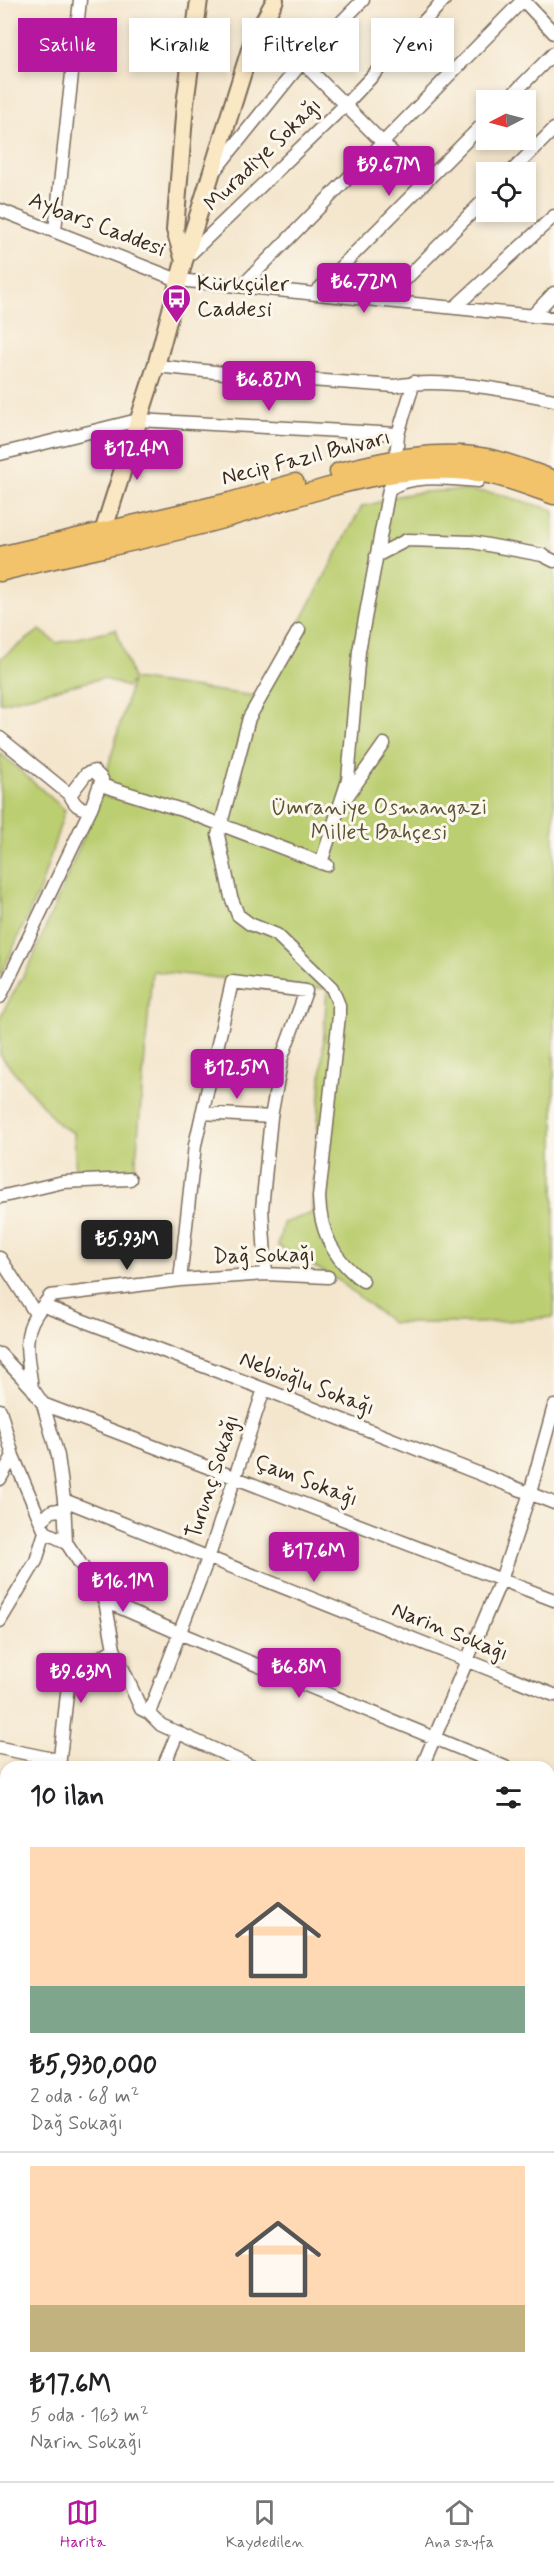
<!DOCTYPE html>
<html lang="tr">
<meta charset="utf-8">
<style>
:root{--surface:#fff;--page:#f6f6f6;--text:#202124;--muted:#757577;--line:#e0e0e0;--accent:#b5179e}
body{margin:0;font-family:Mynerve,sans-serif;background:var(--page);color:var(--text);height:100vh;display:flex;flex-direction:column;font-size:22px;white-space:nowrap}
*{box-sizing:border-box;margin:0}
p{font-size:20px;color:var(--muted)}
.icon{flex:none;width:33px;height:33px;fill:none;stroke:currentColor;stroke-width:2;stroke-linecap:round;stroke-linejoin:round}
.map{position:relative;flex:1;overflow:hidden}
.details{position:absolute;left:0px;top:1761px;width:555px;height:720px;display:flex;flex-direction:column;background:var(--surface);border-radius:18px 18px 0 0;box-shadow:0 3px 9px #0003}
.details>*{flex:none}
.top-card{position:absolute;left:18px;top:18px;width:519px;height:54px;display:flex;gap:12px}
.needle{width:39px;rotate:264deg}
.buttons{position:absolute;left:476px;top:90px;display:grid;gap:12px}
.buttons a{display:grid;place-items:center;width:60px;height:60px;border-radius:0px;background:var(--surface);box-shadow:0 3px 9px #0003;font-size:30px}
.price{position:absolute;translate:-50% -51px;padding:0 14px;border-radius:6px;background:var(--accent);color:#fff;font-size:20px;line-height:39px;filter:drop-shadow(0 2px 3px #0008)}
.price::after{content:'';position:absolute;left:50%;top:36px;width:18px;height:14px;margin-left:-9px;background:inherit;clip-path:polygon(0 0,100% 0,50% 100%)}
.price.selected{background:#222;color:#fff}
ul{padding:0;list-style:none}
li{display:grid;align-content:center;gap:12px;height:318px;padding:0 30px}
li+li{border-top:2px solid var(--line)}
li span{display:grid;place-items:center;height:186px;border-radius:0px;color:#555}
li>.icon{margin-inline-start:auto}
span .icon{width:108px;height:108px;fill:#fffc;stroke-width:1}
li b{font-size:26px}
h2{display:flex;justify-content:space-between;align-items:center;height:72px;padding:0 30px;font-size:26px}
.chip{padding:0 21px;border-radius:0px;background:var(--surface);box-shadow:0 3px 9px #0003;font-size:21px;line-height:54px}
.chip.selected{background:var(--accent);color:#fff}
.tab-bar{display:flex;justify-content:space-around;align-items:center;height:84px;border-top:2px solid var(--line);background:var(--surface);font-size:16px;color:var(--muted)}
.tab-bar a{display:grid;justify-items:center;gap:3px}
.tab-bar .selected{color:var(--accent)}
.map>svg:first-child{display:block}
</style>
<div class="map">
<svg width="554" height="2481" viewBox="0 0 554 2481">
<rect width="100%" height="100%" fill="#fbf7ec"/>
<filter id="ink" filterUnits="userSpaceOnUse"><feTurbulence type="fractalNoise" baseFrequency=".0167" numOctaves="2"/><feDisplacementMap in="SourceGraphic" scale="12" xChannelSelector="R" yChannelSelector="G"/><feConvolveMatrix kernelMatrix="1 2 1 2 8 2 1 2 1" color-interpolation-filters="sRGB"/></filter>
<filter id="wash" filterUnits="userSpaceOnUse"><feTurbulence type="fractalNoise" baseFrequency=".008" numOctaves="4" result="noise"/><feDisplacementMap in="SourceGraphic" scale="24" xChannelSelector="R" yChannelSelector="G"/><feGaussianBlur stdDeviation="1.35" result="paint"/><feColorMatrix in="noise" values="0 0 0 0 0 0 0 0 0 0 0 0 0 0 0 0 0 1.4 0 .05"/><feComposite in="paint" operator="in"/></filter>
<g filter="url(#wash)">
<rect width="100%" height="100%" fill="#f4e6cd"/>
<path fill="#bbce71" stroke="#7b7c48" stroke-width="1.5" d="M460 490 494 493 554 510V1317L481 1323H392L338 1280 278 1246 283 1223 312 1213 327 989 152 971 135 1173 76 1176 74 1133 59 1125 0 1055V1017L32 960 99 800 132 681 127 687 103 678 0 703V659L40 630 57 643 116 629 133 679 255 696 301 621 362 506C374 505 385 499 398 496 418 491 439 491 460 490Z
M0 753 65 810 40 889 0 977Z"/>
</g>
<g filter="url(#ink)">
<g fill="none" stroke-linecap="round" stroke-linejoin="round">
<defs>
<path id="street" d="M523 0 554 33
M259 30 302 62 424 184
M507 100 554 53
M216 169 302 62 363 0
M511 172 554 129
M0 210 178 280 554 318
M55 230 80 0
M186 258 345 105 444 0
M243 285 523 0
M314 294 486 121
M384 301 486 198
M455 307 554 216
M533 315 554 293
M156 366 254 376 395 386C442 377 507 390 554 400
M0 454 138 420 398 434
M396 459 398 434 414 382
M376 556 407 540 472 542 542 555 554 561
M299 630 249 718 218 835 231 897 238 915 250 924 277 935 332 988 339 1005V1016L319 1197C320 1233 334 1260 363 1281
M0 738 70 795C75 805 79 810 91 808L102 779 94 771 86 774 70 795
M101 785 185 811 327 865
M346 798 384 744
M321 863 348 780 359 651 389 489C413 473 450 479 478 481
M0 997 91 808
M202 1113 271 1117
M0 1197 63 1182 130 1179
M0 1258 36 1314
M180 1280 195 1145 232 982 306 991 282 1057 271 1117 262 1209 266 1274
M44 1306 264 1389 554 1503
M0 1354 32 1388 43 1404 58 1456 64 1500 66 1542 105 1601 114 1649 141 1709 149 1713 161 1725 253 1767
M32 1388C29 1363 21 1337 36 1315 40 1308 46 1303 50 1296L180 1280 266 1274 328 1277
M43 1404 554 1600
M0 1410 13 1456 45 1532 66 1542
M0 1479 13 1456
M64 1500 554 1695
M41 1521 52 1511 65 1509
M105 1601 179 1633 505 1767
M0 1621 36 1561 45 1532
M149 1713 209 1556 264 1389
M0 1748 58 1760
M59 1767 68 1685 88 1665 114 1649
M163 1767 178 1732
M422 1767 501 1580 530 1493 554 1406
M549 1784 554 1786
M549 1865 554 1867
M549 1944 554 1947
M0 1956 6 1958
M0 2078 6 2072
M0 2174H6
M549 2214 554 2216
M0 2257H6
M549 2289 554 2277
M0 2301H6
M0 2365 4 2448
M45 2475V2481
M120 2475V2481
M186 2475 187 2481
M262 2475V2481
M322 2475 323 2481
M469 2481 471 2475
M551 2481 554 2472"/>
<path id="secondary" d="M184 261 175 230 185 104 199 0
M105 544 103 532 156 366 184 261 252 43 275 0
M549 2106 554 2095
M0 2448H6
M507 2475 522 2481
M395 2481 397 2475"/>
<path id="primary" d="M339 472C387 460 437 449 487 458 510 463 532 472 554 480
M0 556 230 502 295 483
M0 572C75 553 152 539 226 518 312 493 402 456 493 475 514 480 534 488 554 495"/>
</defs>
<use href="#street" stroke="#7c6c5b" stroke-width="15"/>
<use href="#secondary" stroke="#7c6c5b" stroke-width="20"/>
<use href="#primary" stroke="#7c6c5b" stroke-width="21"/>
<use href="#street" stroke="#fff" stroke-width="12"/>
<use href="#secondary" stroke="#fae7c3" stroke-width="16"/>
<use href="#primary" stroke="#f2c36a" stroke-width="18"/>
</g>
</g>
<defs>
<symbol id="bus-pin" viewBox="-11 -11 22 30"><path d="M0 17L-7.5 6A9.5 9.5 0 1 1 7.5 6Z" fill="#b5179e" stroke="#fbf7ec"/><path d="M-5-6H5V4H4V6H2V4H-2V6H-4V4H-5ZM-3.5-4V0h7V-4ZM-3.5 1.2v1.5H-2V1.2ZM2 1.2v1.5H3.5V1.2Z" fill="#fff"/></symbol>
</defs>
<g fill-rule="evenodd">
<use href="#bus-pin" x="160" y="282" width="33" height="45"/>
</g>
<g text-anchor="middle" dominant-baseline="central" stroke-width="6" stroke-linejoin="round" paint-order="stroke">
<g font-size="22" fill="#3b2a1e" stroke="#fbf7ec">
<text transform="translate(263 155) rotate(-44)">Muradiye Sokağı</text>
<text transform="translate(97 225) rotate(21)">Aybars Caddesi</text>
<text transform="translate(306 458) rotate(-14)">Necip Fazıl Bulvarı</text>
<text transform="translate(264 1256) rotate(-1)">Dağ Sokağı</text>
<text transform="translate(307 1384) rotate(21)">Nebioğlu Sokağı</text>
<text transform="translate(213 1477) rotate(-72)">Turunç Sokağı</text>
<text transform="translate(306 1481) rotate(21)">Çam Sokağı</text>
<text transform="translate(450 1632) rotate(22)">Narin Sokağı</text>
</g>
<g font-size="22" fill="#3b2a1e" stroke="#fbf7ec" text-anchor="start">
<text x="197" y="285">Kürkçüler<tspan x="197" dy="25">Caddesi</tspan></text>
</g>
<g font-size="22" fill="#5b5333" stroke="#fbf7ec">
<text x="379" y="808">Ümraniye Osmangazi<tspan x="379" dy="25">Millet Bahçesi</tspan></text>
</g>
</g>
</svg>
<div class="buttons">
<a><svg class="needle" viewBox="-14 -14 28 28"><path d="M0-13l5 13h-10z" fill="#e53935"/><path d="M0 13l5-13h-10z" fill="#757577"/></svg></a>
<a><svg class="icon" aria-label="locate" viewBox="0 0 24 24"><circle cx="12" cy="12" r="6"/><path d="M12 2v4M12 18v4M2 12h4M18 12h4"/></svg></a>
</div>
<b class="price" style="left:389px;top:197px">₺9.67M</b>
<b class="price" style="left:364px;top:314px">₺6.72M</b>
<b class="price" style="left:269px;top:412px">₺6.82M</b>
<b class="price" style="left:137px;top:481px">₺12.4M</b>
<b class="price" style="left:237px;top:1100px">₺12.5M</b>
<b class="price selected" style="left:127px;top:1271px">₺5.93M</b>
<b class="price" style="left:314px;top:1583px">₺17.6M</b>
<b class="price" style="left:123px;top:1613px">₺16.1M</b>
<b class="price" style="left:299px;top:1699px">₺6.8M</b>
<b class="price" style="left:81px;top:1704px">₺9.63M</b>
<div class="top-card">
<a class="chip selected">Satılık</a>
<a class="chip">Kiralık</a>
<a class="chip">Filtreler</a>
<a class="chip">Yeni</a>
</div>
<section class="details">
<h2>10 ilan<svg class="icon" aria-label="filters" viewBox="0 0 24 24"><path d="M4 7h16M4 17h16"/><circle cx="9" cy="7" r="2"/><circle cx="15" cy="17" r="2"/></svg></h2>
<ul>
<li><span style="background:linear-gradient(#ffd9b3 75%,#7fa58c 0)"><svg class="icon" aria-label="home" viewBox="0 0 24 24"><path d="M3 11l9-7 9 7M6 9v11h12V9"/></svg></span><div><b>₺5,930,000</b><p>2 oda · 68 m²</p><p>Dağ Sokağı</p></div></li>
<li><span style="background:linear-gradient(#ffd9b3 75%,#c2b280 0)"><svg class="icon" aria-label="home" viewBox="0 0 24 24"><path d="M3 11l9-7 9 7M6 9v11h12V9"/></svg></span><div><b>₺17.6M</b><p>5 oda · 163 m²</p><p>Narin Sokağı</p></div></li>
</ul>
</section>
</div>
<nav class="tab-bar">
<a class="selected"><svg class="icon" aria-label="map" viewBox="0 0 24 24"><path d="M3 6l6-2 6 2 6-2v14l-6 2-6-2-6 2zM9 4v14M15 6v14"/></svg>Harita</a>
<a><svg class="icon" aria-label="saved" viewBox="0 0 24 24"><path d="M7 4h10v16l-5-4-5 4z"/></svg>Kaydedilen</a>
<a><svg class="icon" aria-label="home" viewBox="0 0 24 24"><path d="M3 11l9-7 9 7M6 9v11h12V9"/></svg>Ana sayfa</a>
</nav>
